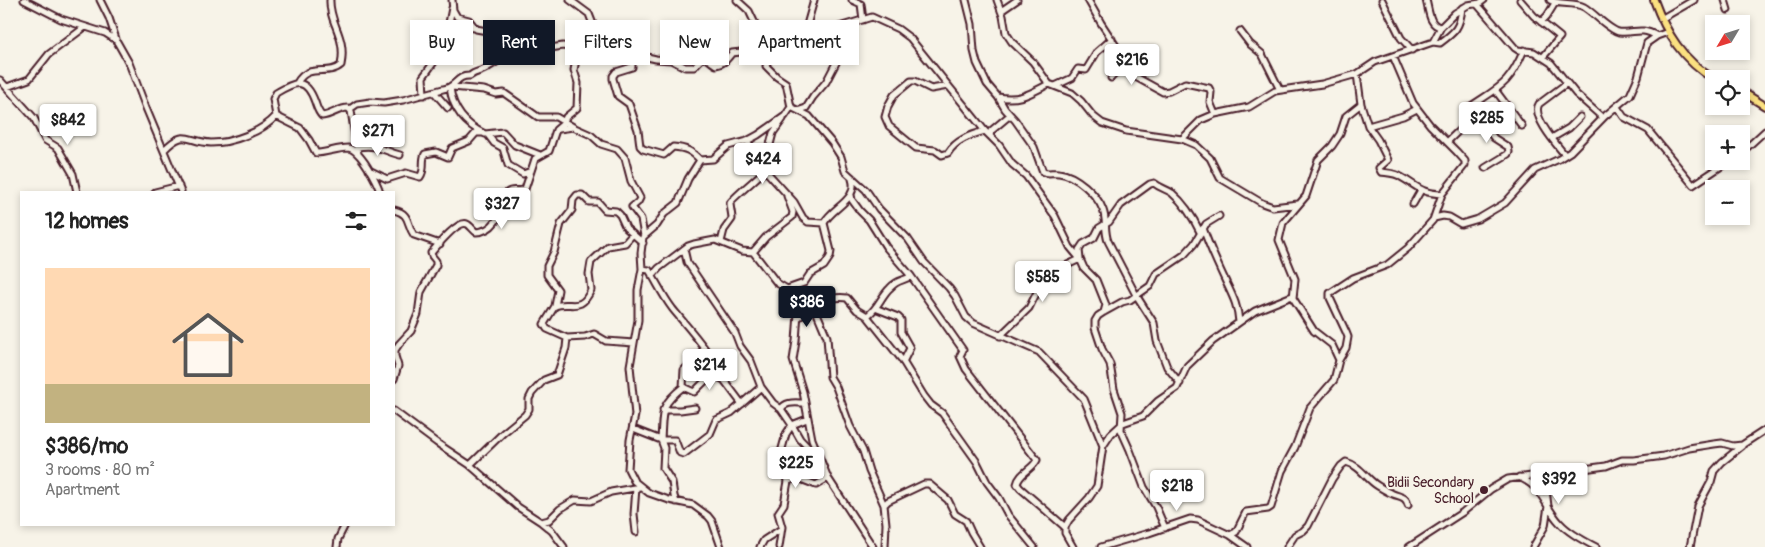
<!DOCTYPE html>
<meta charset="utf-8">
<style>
:root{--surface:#fff;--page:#f6f6f6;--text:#222;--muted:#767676;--line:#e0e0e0;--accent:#111827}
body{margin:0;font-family:Pangolin,sans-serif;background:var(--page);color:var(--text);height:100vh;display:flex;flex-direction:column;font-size:19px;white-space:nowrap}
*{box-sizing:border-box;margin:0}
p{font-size:16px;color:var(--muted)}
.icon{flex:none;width:28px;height:28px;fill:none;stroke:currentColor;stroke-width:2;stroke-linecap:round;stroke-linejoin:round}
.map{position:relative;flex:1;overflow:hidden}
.drawer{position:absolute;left:20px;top:191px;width:375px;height:335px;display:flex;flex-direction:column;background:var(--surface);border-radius:0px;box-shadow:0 2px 8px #0003}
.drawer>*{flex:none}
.guide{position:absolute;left:410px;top:20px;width:475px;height:45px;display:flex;gap:10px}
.needle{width:32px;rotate:232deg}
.tools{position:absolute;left:1705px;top:15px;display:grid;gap:10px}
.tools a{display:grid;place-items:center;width:45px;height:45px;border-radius:0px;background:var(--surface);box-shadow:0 2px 8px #0003;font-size:25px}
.price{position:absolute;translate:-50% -42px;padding:0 11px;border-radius:5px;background:#fff;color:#222;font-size:16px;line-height:32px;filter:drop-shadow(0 1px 2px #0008)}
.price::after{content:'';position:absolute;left:50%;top:30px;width:15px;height:11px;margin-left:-8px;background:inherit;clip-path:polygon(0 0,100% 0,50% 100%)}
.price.on{background:var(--accent);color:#fff}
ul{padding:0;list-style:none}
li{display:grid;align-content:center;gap:10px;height:265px;padding:0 25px}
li+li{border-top:1px solid var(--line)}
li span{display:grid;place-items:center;height:155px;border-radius:0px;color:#555}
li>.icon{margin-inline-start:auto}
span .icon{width:90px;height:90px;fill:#fffc;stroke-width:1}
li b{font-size:21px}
h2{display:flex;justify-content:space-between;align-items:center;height:60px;padding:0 25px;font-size:21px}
.tag{padding:0 18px;border-radius:0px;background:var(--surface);box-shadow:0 2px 8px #0003;font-size:18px;line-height:45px}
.tag.on{background:var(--accent);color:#fff}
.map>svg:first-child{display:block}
</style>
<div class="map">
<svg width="1765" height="547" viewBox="0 0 1765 547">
<rect width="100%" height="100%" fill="#f7f3e8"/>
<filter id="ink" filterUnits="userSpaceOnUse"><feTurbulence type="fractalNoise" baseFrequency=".02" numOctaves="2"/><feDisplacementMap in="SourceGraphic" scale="10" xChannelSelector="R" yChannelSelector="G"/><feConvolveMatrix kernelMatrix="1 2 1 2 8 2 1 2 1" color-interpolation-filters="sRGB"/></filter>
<g filter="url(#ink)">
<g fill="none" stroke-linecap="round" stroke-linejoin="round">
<defs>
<path id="minor" d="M24 0 61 19 105 33 116 40 129 63 146 108 181 192
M100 0 109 18 116 39
M452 0 453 10 457 17 469 20 476 29 487 31 506 44 525 50H538L563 46 578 50 625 52 656 59 671 60 685 67H694C705 54 704 57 716 65 724 64 727 59 732 53L741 52 755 40 760 39 770 55 766 66 777 77 786 83 791 107 809 116 832 143 841 157 845 171 866 190 879 209 908 239 924 262 949 288 955 296 966 317 973 323 1039 352 1084 399 1103 446
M570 0 589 14 603 50
M737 0 749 11 759 32 760 39
M852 0 861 4 863 20
M966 0 972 24 974 51 977 63 987 84 998 97C1020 101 1029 94 1049 84L1033 62 1012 42 1006 33 1003 16 997 0
M1088 0 1101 23 1120 52 1125 63 1134 76 1163 92 1169 91 1185 83 1209 88 1211 92 1210 102 1215 114
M1382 0 1401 38 1412 50
M1426 0C1429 10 1429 26 1441 27
M1520 0 1534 16 1560 37 1543 57
M1550 0C1561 6 1573 1 1584 7 1594 13 1609 30 1619 32 1635 34 1639 26 1657 36
M1725 0 1728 10
M1477 4 1515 48 1518 50 1534 52 1551 63 1576 94 1603 118
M1001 11 1017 0
M1661 19 1694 0
M1541 22 1547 16 1555 3
M444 29H449L459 27 476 28
M1240 31 1250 44 1262 54 1280 90
M1433 42 1440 43C1455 32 1460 28 1462 8
M632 54V67L616 72 613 76V79L618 96 629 104 638 130 640 146 643 149 664 155 673 147C686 148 692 151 700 160
M770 55 776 50 788 46 791 39 799 35 801 29 807 25 814 0
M1111 78 1125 63
M0 80 34 118 45 140 58 148 73 174 77 192
M297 83C308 62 328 77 341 65 347 36 329 24 330 0
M1049 84 1072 93 1081 101 1093 116 1102 123 1126 131 1182 139 1196 145 1210 158 1220 178 1262 203 1273 207 1298 204
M948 86 931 89 915 81H911L894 95 888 106 885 117 889 126 916 148 935 150 942 155 948 153C956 140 970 135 985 131
M1055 86 1072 78 1078 69 1086 70 1097 52 1112 39
M7 87 29 79 49 54 85 27
M452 87 484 90 496 94 504 93 538 117H556L573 127
M450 88C453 110 466 125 485 134L503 132 515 145 540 155
M1496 91 1522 126
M434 92 448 108
M424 95 423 77 437 58V49L440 32 449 23 452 8
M998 97 1005 109 1015 120 1034 147 1043 172C1048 174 1053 172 1059 173 1076 175 1097 194 1103 210 1107 220 1104 231 1108 241L1136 295 1154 323 1157 341 1167 367 1180 383
M1361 104 1368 126 1378 140 1388 160 1379 168 1381 172C1387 173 1396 173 1401 177 1419 187 1420 193 1442 194
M1617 107 1624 117 1648 130 1693 185 1729 161
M350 109 357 104 370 102 384 103 403 100 443 89C456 88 456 75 470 76 475 71 481 72 487 68 499 60 509 54 523 50
M800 110 806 108 813 97 826 82 838 59 836 47 839 40V27L872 17 898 29 910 38 985 131 999 145 1012 164 1026 176 1055 216 1070 247 1080 259 1084 268 1096 280 1106 305 1104 312
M276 116 300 128 309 140 316 153C326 153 337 148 348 148 360 149 377 182 380 192
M1473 117 1487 129 1494 138 1508 147 1509 152 1508 154 1485 168
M1368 126 1403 116 1417 109
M559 129 573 127 591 135 601 144 617 149 625 158 631 181 640 198 638 202 632 207 641 219 644 236
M488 135 494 143 503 148 508 165 523 174 531 171
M990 136 991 131 1010 115
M1552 138 1569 128 1580 117
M1182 139 1201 120 1215 114 1249 107 1275 91 1322 84 1357 74 1375 62 1433 42 1441 27 1455 13 1468 5 1480 3 1484 0
M747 141 762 162 765 170 794 202 803 218 808 222 824 223
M1447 142 1473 117 1469 110 1471 106C1501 86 1509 85 1524 50
M357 147C379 144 381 150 400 155
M164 150C185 128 187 142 211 143 232 143 262 132 276 116L273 99 276 93C296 81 306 77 315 102 317 108 318 112 322 116 332 115 339 108 348 108L351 111 358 154
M1741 153 1765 131
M1565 155C1557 145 1531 116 1539 104L1567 83
M369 170 387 179 406 173 420 177C426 170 421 161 425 154L436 152 448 157 452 148 469 141 476 133H482
M155 192 179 186
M851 195 852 200 860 211 869 220 886 247 911 276 963 350 960 356 966 369 1037 460C1033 469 1019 473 1017 484L1020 488 1065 527
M1413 204 1421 190
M394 210C411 214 406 224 414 235L440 244
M1434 218 1443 216 1449 217 1461 224 1478 219 1505 203 1535 170 1559 159 1570 152 1605 116 1630 95 1638 77 1647 43 1657 36 1668 32
M1203 228C1209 246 1217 263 1225 280 1232 295 1238 305 1239 322
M632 235 625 243 608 246 591 262 589 274 591 290C580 314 571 300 555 306L544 324 547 329 567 338 585 337 594 334 606 341 634 343
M721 242 724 230 732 219C732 214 730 207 730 203 731 199 761 175 765 170L767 156 773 133 783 119
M684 249 687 262 735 333 740 346 751 361 761 387 773 403 781 409 792 425 800 439 818 458
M753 252 766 237 792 217 793 212 787 196
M642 269 649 270C657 283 663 296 672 308 681 320 721 362 717 376
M652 276 659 268 688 246 694 244 715 240 742 251 753 252 777 283 787 289 790 300 798 313 796 341 793 360 803 392 812 439 828 478 873 547
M787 289 804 283 810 274 824 266 830 257 831 251 824 223C832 207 859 200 852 179
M555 306 558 290 547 275V266L554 252 561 224 572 210 573 200 577 195H582L589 202H598L605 210 616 211 620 215 626 228 643 243
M814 306 827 337 830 377 836 387 850 426 863 451 869 471 884 505 886 524 885 547
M875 308 898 317 901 320V332L910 348 903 362
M867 316C878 309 881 296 890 288 899 278 903 282 911 276
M798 318C813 307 827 295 847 298L857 310 867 316 902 360 924 396 931 405 942 413 977 462 987 482 999 498 1008 515 1034 547
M1000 336 1029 308 1039 288 1050 277 1061 268 1080 259 1079 250 1083 244 1094 238 1099 228 1109 222 1121 205 1150 184 1154 183C1160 188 1166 189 1172 193 1185 204 1193 217 1200 232
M704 349 684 370 683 387C659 406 663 412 661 440H675L680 453 684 454 710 434 716 420 731 413 761 387
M1339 360 1332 345 1314 331 1293 298 1295 279 1279 240 1283 223 1306 196 1318 160 1332 146 1340 134 1346 116 1361 104 1357 74
M394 379 398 366 395 356V350L399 344 411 331 418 314 421 292 436 265V261L432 256 431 253C437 246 458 220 467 224 470 225 473 230 476 232 498 231 501 209 508 192 513 188 520 193 525 189L535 159 549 151 556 130 563 124 566 117 577 108 578 83 574 70 578 50
M683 387 694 392 708 378 717 376 724 380 742 404
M781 409C786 401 795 403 804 403
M663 410H680L695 408
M394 411 437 443 470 465 518 507 541 522 552 531 564 547
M633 429 661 440 664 448 663 468 672 482 674 496 676 502
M470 465 503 433 525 415 529 409V399L532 393 544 380 557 375 566 348 567 338
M1519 477C1545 489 1543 505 1560 523 1569 533 1584 541 1596 547
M788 481 780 456 786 434 792 425 807 419
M884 505 888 501 924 484H929L948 500 955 514 966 521 971 532 980 547
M541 522 549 520 560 509 575 500 591 501 611 492 640 487
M1165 528 1156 507 1144 487 1130 450 1121 430 1122 413 1114 389 1110 364 1102 349 1095 328V321L1098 316 1104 312 1122 302 1130 300 1150 286 1156 274 1184 255 1194 244 1206 224 1219 216
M636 532 634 514 636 488
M1230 535 1236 532 1246 512 1268 509 1271 507 1282 471 1295 447 1310 408 1334 380 1339 360 1346 348 1348 337 1346 332 1330 298V293L1353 278 1387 265 1408 248 1433 220 1442 194 1465 165V161L1457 152 1430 125 1413 103 1393 56
M337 547 338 539 345 525
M721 547 712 521 708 516 693 505 669 500 649 493 634 481 628 469 630 440 635 415 630 366 638 320V290L642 269 641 253 643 237 657 225 664 214 678 203 688 179 700 160 713 159 728 146 747 141 758 135 785 116 791 107
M760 547 764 540 781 529
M779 547 782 527 778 513 784 504 788 481 798 478 816 485 828 478
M1073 547 1065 533V527L1069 520 1089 498 1097 486 1103 446 1111 434 1123 423 1143 416 1158 401 1177 388 1187 366 1213 341 1255 311 1292 296
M1101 547 1149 533 1190 519 1198 520 1230 535 1247 547
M1287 547 1295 535 1303 531 1308 526 1332 479 1341 466 1346 462C1361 466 1366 479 1378 486 1383 489 1388 492 1393 494 1400 497 1406 496 1408 505
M1409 547 1463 512 1491 489 1508 479 1606 466 1622 460H1634L1664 456 1689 448 1714 444 1722 443 1733 446 1742 445 1765 430
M1533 547 1545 526 1548 506 1545 481 1546 473
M1690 547 1698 506 1711 482 1714 471 1722 462 1742 446"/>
<path id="major" d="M1654 0C1666 33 1683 61 1714 79
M1741 91 1765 106"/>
</defs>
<use href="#minor" stroke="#4a1f2b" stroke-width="9"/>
<use href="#major" stroke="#4a1f2b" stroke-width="10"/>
<use href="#minor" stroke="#f7f3e8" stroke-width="5"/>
<use href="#major" stroke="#fbe080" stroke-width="6"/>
</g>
</g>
<circle fill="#4a1f2b" stroke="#f7f3e8" stroke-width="2" cx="1484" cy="490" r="5"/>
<g text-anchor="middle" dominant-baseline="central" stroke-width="4.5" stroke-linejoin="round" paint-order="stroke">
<g font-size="14" fill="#4a1f2b" stroke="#f7f3e8" text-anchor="end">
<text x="1474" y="482">Bidii Secondary<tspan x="1474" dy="16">School</tspan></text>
</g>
</g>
</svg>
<div class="tools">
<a><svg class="needle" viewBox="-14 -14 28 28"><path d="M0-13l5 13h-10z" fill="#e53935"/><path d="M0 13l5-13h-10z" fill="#767676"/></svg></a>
<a><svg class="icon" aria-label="locate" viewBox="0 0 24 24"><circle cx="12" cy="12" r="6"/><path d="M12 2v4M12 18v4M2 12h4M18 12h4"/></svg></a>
<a>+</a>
<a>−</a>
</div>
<b class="price" style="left:1132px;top:86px">$216</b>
<b class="price" style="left:1487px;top:144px">$285</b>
<b class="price" style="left:68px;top:146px">$842</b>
<b class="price" style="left:378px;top:157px">$271</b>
<b class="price" style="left:763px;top:185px">$424</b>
<b class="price" style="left:502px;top:230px">$327</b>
<b class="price" style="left:1043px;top:303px">$585</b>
<b class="price on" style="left:807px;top:328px">$386</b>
<b class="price" style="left:710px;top:391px">$214</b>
<b class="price" style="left:796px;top:489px">$225</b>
<b class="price" style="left:1559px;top:505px">$392</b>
<b class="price" style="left:1177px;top:512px">$218</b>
<div class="guide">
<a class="tag">Buy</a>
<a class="tag on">Rent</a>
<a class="tag">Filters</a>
<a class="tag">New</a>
<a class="tag">Apartment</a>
</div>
<section class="drawer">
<h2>12 homes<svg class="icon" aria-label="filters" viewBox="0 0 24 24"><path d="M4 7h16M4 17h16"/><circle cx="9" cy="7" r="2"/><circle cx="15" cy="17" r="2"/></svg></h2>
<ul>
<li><span style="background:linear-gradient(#ffd9b3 75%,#c2b280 0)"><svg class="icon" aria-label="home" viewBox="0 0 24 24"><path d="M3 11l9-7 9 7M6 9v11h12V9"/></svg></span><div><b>$386/mo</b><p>3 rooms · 80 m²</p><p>Apartment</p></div></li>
</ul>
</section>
</div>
